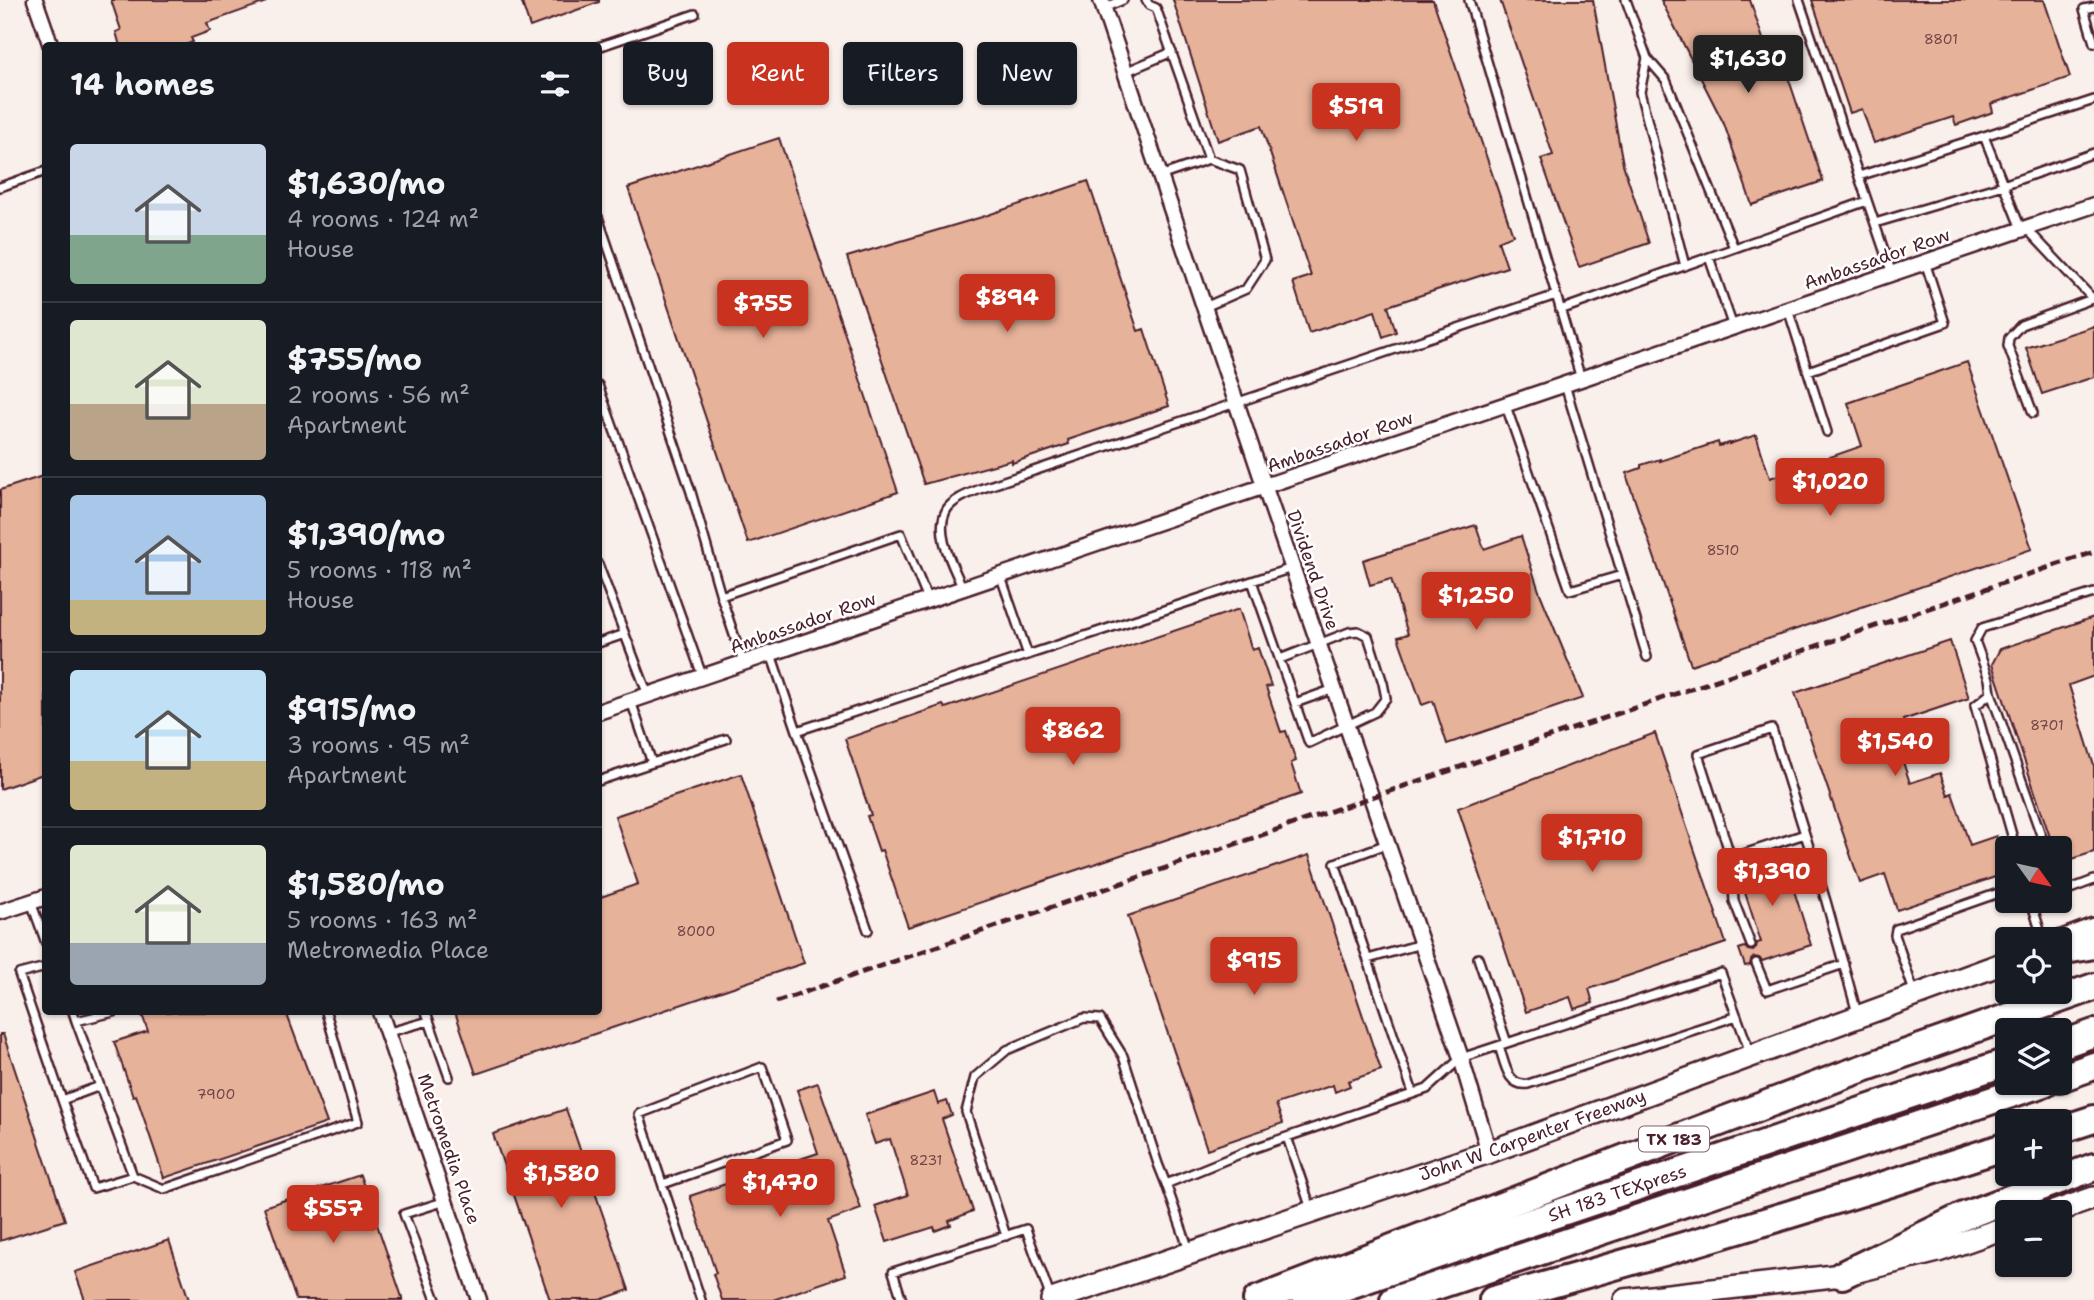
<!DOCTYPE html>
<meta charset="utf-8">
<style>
:root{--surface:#171b24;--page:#20242c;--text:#f1f3f6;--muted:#9ea1a6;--line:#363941;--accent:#c8321e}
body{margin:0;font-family:"Shantell Sans",sans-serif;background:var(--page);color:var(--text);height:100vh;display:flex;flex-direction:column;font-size:26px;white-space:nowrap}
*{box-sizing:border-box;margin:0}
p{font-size:23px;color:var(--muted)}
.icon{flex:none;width:38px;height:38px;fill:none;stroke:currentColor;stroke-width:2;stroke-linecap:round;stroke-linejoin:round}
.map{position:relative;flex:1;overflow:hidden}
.side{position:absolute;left:42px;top:42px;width:560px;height:973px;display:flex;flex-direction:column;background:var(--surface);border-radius:7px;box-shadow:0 2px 5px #0004}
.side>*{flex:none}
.banner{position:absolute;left:623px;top:42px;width:665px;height:63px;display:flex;gap:14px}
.needle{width:46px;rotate:123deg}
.buttons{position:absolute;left:1995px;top:836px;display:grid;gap:14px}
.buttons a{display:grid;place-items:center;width:77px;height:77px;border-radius:7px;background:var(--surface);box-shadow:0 2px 5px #0004;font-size:35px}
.price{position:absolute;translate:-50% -60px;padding:0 16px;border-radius:7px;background:var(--accent);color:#fff;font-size:23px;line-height:46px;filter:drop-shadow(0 2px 4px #0008)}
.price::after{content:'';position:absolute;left:50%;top:42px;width:21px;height:16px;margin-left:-10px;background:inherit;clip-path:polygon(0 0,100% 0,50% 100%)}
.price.active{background:#222;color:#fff}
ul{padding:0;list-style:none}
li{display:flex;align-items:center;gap:21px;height:175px;padding:0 28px}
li+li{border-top:2px solid var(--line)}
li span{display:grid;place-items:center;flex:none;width:196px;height:140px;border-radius:7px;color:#555}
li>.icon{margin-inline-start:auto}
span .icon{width:84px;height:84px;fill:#fffc;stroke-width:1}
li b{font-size:30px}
h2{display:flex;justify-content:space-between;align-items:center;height:84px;padding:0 28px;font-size:30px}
.chip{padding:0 24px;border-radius:7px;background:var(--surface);box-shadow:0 2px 5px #0004;font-size:24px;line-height:63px}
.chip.active{background:var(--accent);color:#fff}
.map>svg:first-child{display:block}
</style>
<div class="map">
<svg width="2094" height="1300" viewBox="0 0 2094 1300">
<rect width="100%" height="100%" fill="#faf0eb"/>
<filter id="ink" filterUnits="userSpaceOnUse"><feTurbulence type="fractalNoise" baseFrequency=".0143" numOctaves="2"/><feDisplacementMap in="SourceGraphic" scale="14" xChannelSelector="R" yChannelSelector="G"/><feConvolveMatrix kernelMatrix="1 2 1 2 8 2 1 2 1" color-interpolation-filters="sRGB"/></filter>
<g filter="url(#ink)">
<path fill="#e7b29a" stroke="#4a1f2b" stroke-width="2" d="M111 0H266V2L207 23 210 31 191 38 193 42 183 46H120L116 32 121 30Z
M521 0H599V2L530 27Z
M1173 0H1433L1513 235 1498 241 1507 267 1388 306 1396 332 1383 337 1375 311 1309 333 1293 282 1311 276 1261 126 1218 141Z
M1500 0H1593L1623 164 1649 243 1579 267 1541 159 1553 155Z
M1661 0H1750L1775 75 1786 71 1823 181 1752 205 1724 124Z
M1812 0H2044L2070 77 1991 104 1993 112 1956 125 1953 117 1874 143 1862 109 1850 113Z
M779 138 898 492 748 543 628 188Z
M1088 181 1138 331 1144 329 1169 406 1068 440 1069 444 1012 463V460L924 484 847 257 982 217Z
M2094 326V377L2042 394 2026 348Z
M1967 362 2032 549 1691 665 1627 477 1628 476 1627 473 1641 468V465L1660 459V461L1718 442 1719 446 1729 443V444L1756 435 1770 478 1862 446 1848 403Z
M46 475V773L0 789V490Z
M1476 525 1484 549 1521 536 1539 591 1583 698 1447 744 1433 701 1422 705 1398 637 1408 634 1391 579 1370 585 1363 560Z
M1239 609 1252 650 1258 648 1271 686 1266 687 1281 732 1286 731 1296 761 1291 763 1301 794 908 927 882 850 879 851 867 816 871 815 845 739 943 705 945 708Z
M2094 617V676L2069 685 2094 766V852L2060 863V849H2054L1992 664 2000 649Z
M1950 641 1969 698 1903 720 1912 746 1899 750 1910 783 1940 773 1948 795 1952 793 1970 845 1996 836 2007 873 1897 910 1885 874 1860 883 1795 693Z
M1655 733 1726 943 1589 989 1593 1003 1574 1009 1570 997 1526 1012 1458 808Z
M741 774 804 963 476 1074 455 1012H598V898L638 884 615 816Z
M1782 852 1811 945 1762 961 1759 958 1754 957 1751 960 1750 965 1745 966 1739 949 1745 947 1748 950 1753 951 1756 948 1757 943 1761 942 1738 871 1737 863 1766 853 1767 857Z
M1309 855 1381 1070 1348 1081 1350 1086 1335 1092 1333 1085 1276 1104 1283 1123 1207 1149 1128 916Z
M141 1012H286L327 1123 164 1178 136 1095 133 1096 114 1042 148 1031Z
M0 1034H3L65 1220 0 1241Z
M818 1083 861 1209 828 1221 846 1275 773 1300H722L713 1274 716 1273 690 1196 818 1153 797 1090Z
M934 1092 938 1104 947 1101 952 1115 942 1119 973 1211 949 1221 951 1225 935 1231 934 1227 887 1242 875 1206 908 1195 890 1139 875 1144 865 1115Z
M566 1109 629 1290 600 1300H550L493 1134Z
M360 1175 403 1300H296L264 1207Z
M169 1240 189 1300H85L75 1272Z"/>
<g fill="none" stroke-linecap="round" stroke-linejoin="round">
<defs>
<path id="service" d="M1146 0 1149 5 1156 8 1209 159 1240 170 1265 260 1246 289 1205 307
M1469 0 1581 379
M1626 0 1647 58
M1799 0 1892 274
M2094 7 2084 9 2094 43
M1104 8 1123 0
M598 47 695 14
M1125 72 1172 52
M1160 176 1209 159
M1859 176 1984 136
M0 187 46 171
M598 217 691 492 721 596 901 534 928 600
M1875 223 2003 185 2094 153
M2026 228 2093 299
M2021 229 1984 136 2094 100
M1709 257 1733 327
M1685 266 1640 92 1647 58 1666 80 1734 248
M1788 309 1827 432
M1560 310 1867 201
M1808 371 1945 323 1925 262
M598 385 703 678
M1565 385 1647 657
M1506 406 1570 590 1622 575
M2033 413 2008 346 2009 338 2021 325 2092 299
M598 564 648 695
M1001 577 1028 655
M1252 581 1292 568
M963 589C954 567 933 533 947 509 954 499 969 494 980 489L1556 295
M721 596 743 662
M598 643 625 634
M771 654 797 731 1252 581 1309 743 1375 712 1386 698 1383 683 1368 636 1358 631 1349 632 1280 659
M1991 693 2046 849
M631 701 652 763 726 739
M1295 703 1334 689
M797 731 868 930
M598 781 652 763
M1805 834 1731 858 1698 754 1772 729 1826 901 1857 1013
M1387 844 1335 863 1413 1093
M2016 849 1975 706 1991 693 1989 679 1975 641 1982 628 2094 593
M1731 858 1734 901 1751 945
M2060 887 2065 891 2094 880
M2031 901 2043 940
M31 902 46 943
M1478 958 1507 1043
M1368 959 1421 944
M1756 963 1767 990 1844 964
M46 967 19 974 62 1100
M1914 992 1895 935 1896 929 2007 890
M73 1012 76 1021 114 1012
M426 1012 449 1077
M76 1021 133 1176 164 1189 358 1122 326 1012
M389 1032 429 1021
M1499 1046C1505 1063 1507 1087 1528 1084L1737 1016
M100 1086 62 1100 93 1188 133 1176
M1287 1137 1311 1209
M663 1184 787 1140 762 1067 639 1114 701 1300
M1006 1236 966 1112 975 1077 1007 1050 1084 1018 1100 1019 1123 1056 1158 1164 1166 1184
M1189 1250 1166 1184 1252 1149 1427 1089 1461 1058 1721 973 1751 1055
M436 1300 404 1214 446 1201
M902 1300 893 1272 1026 1229 1050 1296"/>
<path id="minor" d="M35 0 51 46
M1101 0 1265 488 1461 1058 1489 1152
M598 712 2094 205
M0 912 46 897
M380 1012 479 1300"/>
<g id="secondary">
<path d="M2060 942 2094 929"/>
<path d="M2051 1213 2094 1198"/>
<path id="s1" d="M1052 1300 1489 1152 2007 962"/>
<path d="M1625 1300 1842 1275 1938 1251 2007 1227"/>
</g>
<g id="motorway">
<path d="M2060 951 2094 945"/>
<path d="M2060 1045 2094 1033"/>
<path d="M2060 1078 2094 1066"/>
<path d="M2060 1130 2094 1119"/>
<path d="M1842 1275 1964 1216 2094 1167"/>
<path d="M1257 1300 1688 1134 1847 1074 2094 987"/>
<path id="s2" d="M1306 1300 1538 1220 2007 1062"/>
<path d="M1394 1300 2044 1083"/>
<path d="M1493 1300C1666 1253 1837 1201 2007 1146"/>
</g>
</defs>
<use href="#service" stroke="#4a1f2b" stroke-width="12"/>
<use href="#minor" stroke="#4a1f2b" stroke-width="19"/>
<use href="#secondary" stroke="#4a1f2b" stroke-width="26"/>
<use href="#motorway" stroke="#4a1f2b" stroke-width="32"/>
<use href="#service" stroke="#fff" stroke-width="7"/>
<use href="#minor" stroke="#fff" stroke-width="14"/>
<use href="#secondary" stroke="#fff" stroke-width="21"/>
<use href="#motorway" stroke="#fff" stroke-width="26"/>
<path stroke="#4a1f2b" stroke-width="5" stroke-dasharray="10 5" stroke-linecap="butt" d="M776 1002 1372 797 2094 552"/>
</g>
</g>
<g text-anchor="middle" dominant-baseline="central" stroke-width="5" stroke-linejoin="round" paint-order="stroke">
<g font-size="14" fill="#714447">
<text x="1941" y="39">8801</text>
<text x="1723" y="550">8510</text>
<text x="2047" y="725">8701</text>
<text x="696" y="931">8000</text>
<text x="216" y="1094">7900</text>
<text x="926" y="1160">8231</text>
</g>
<rect fill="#fff" stroke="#80626b" stroke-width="2" x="1639" y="1126.5" width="70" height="25" rx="5"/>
<g font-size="16" font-weight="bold" fill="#4a1f2b">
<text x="1674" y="1139">TX 183</text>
</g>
<g font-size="18" fill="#4a1f2b" stroke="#fff">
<text transform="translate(1877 259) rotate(-19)">Ambassador Row</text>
<text transform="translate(1340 442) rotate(-19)">Ambassador Row</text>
<text transform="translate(1313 570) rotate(71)">Dividend Drive</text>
<text transform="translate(803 623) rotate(-19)">Ambassador Row</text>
<text stroke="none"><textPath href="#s1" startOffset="508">John W Carpenter Freeway</textPath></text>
<text transform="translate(449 1149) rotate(71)">Metromedia Place</text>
<text stroke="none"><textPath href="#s2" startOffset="329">SH 183 TEXpress</textPath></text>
</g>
</g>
</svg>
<div class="buttons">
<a><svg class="needle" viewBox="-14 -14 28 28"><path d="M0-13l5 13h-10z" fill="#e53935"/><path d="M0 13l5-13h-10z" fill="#9ea1a6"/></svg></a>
<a><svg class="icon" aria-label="locate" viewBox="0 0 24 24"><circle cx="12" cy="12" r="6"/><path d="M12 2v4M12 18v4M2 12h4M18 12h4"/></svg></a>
<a><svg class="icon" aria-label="layers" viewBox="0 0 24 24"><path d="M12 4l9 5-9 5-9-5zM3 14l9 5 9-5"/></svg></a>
<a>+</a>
<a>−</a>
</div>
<b class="price active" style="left:1748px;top:95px">$1,630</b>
<b class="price" style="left:1356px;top:143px">$519</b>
<b class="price" style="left:1007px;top:334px">$894</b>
<b class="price" style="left:763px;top:340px">$755</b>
<b class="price" style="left:1830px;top:518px">$1,020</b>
<b class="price" style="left:1476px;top:632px">$1,250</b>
<b class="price" style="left:1073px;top:767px">$862</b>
<b class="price" style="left:1895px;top:778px">$1,540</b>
<b class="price" style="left:1592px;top:874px">$1,710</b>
<b class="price" style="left:1772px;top:908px">$1,390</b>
<b class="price" style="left:1254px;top:997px">$915</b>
<b class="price" style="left:561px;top:1210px">$1,580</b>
<b class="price" style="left:780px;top:1219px">$1,470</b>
<b class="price" style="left:333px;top:1245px">$557</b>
<div class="banner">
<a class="chip">Buy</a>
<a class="chip active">Rent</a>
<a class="chip">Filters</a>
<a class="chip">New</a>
</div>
<section class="side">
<h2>14 homes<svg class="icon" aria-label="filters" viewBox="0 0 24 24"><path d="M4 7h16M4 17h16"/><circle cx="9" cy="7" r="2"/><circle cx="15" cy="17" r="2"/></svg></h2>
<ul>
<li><span style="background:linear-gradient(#c9d6e8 65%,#7fa58c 0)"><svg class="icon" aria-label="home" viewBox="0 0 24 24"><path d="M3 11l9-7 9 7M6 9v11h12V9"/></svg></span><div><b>$1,630/mo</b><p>4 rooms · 124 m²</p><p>House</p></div></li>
<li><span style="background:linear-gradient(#dfe7d0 60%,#b9a48a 0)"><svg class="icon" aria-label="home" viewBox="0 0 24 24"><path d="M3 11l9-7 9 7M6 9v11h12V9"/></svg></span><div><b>$755/mo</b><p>2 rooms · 56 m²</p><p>Apartment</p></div></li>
<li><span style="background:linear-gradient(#a9c7e8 75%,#c2b280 0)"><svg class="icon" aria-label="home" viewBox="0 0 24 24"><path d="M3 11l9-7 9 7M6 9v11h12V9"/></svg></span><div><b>$1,390/mo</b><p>5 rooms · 118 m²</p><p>House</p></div></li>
<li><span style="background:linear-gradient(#bfe0f5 65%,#c2b280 0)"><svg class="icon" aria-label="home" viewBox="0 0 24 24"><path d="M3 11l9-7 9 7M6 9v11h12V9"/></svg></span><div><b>$915/mo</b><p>3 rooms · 95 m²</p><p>Apartment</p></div></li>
<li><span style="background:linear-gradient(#dfe7d0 70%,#9aa5b1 0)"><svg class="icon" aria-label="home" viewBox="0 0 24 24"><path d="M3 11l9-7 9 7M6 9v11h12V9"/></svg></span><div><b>$1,580/mo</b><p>5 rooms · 163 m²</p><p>Metromedia Place</p></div></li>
</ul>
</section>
</div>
